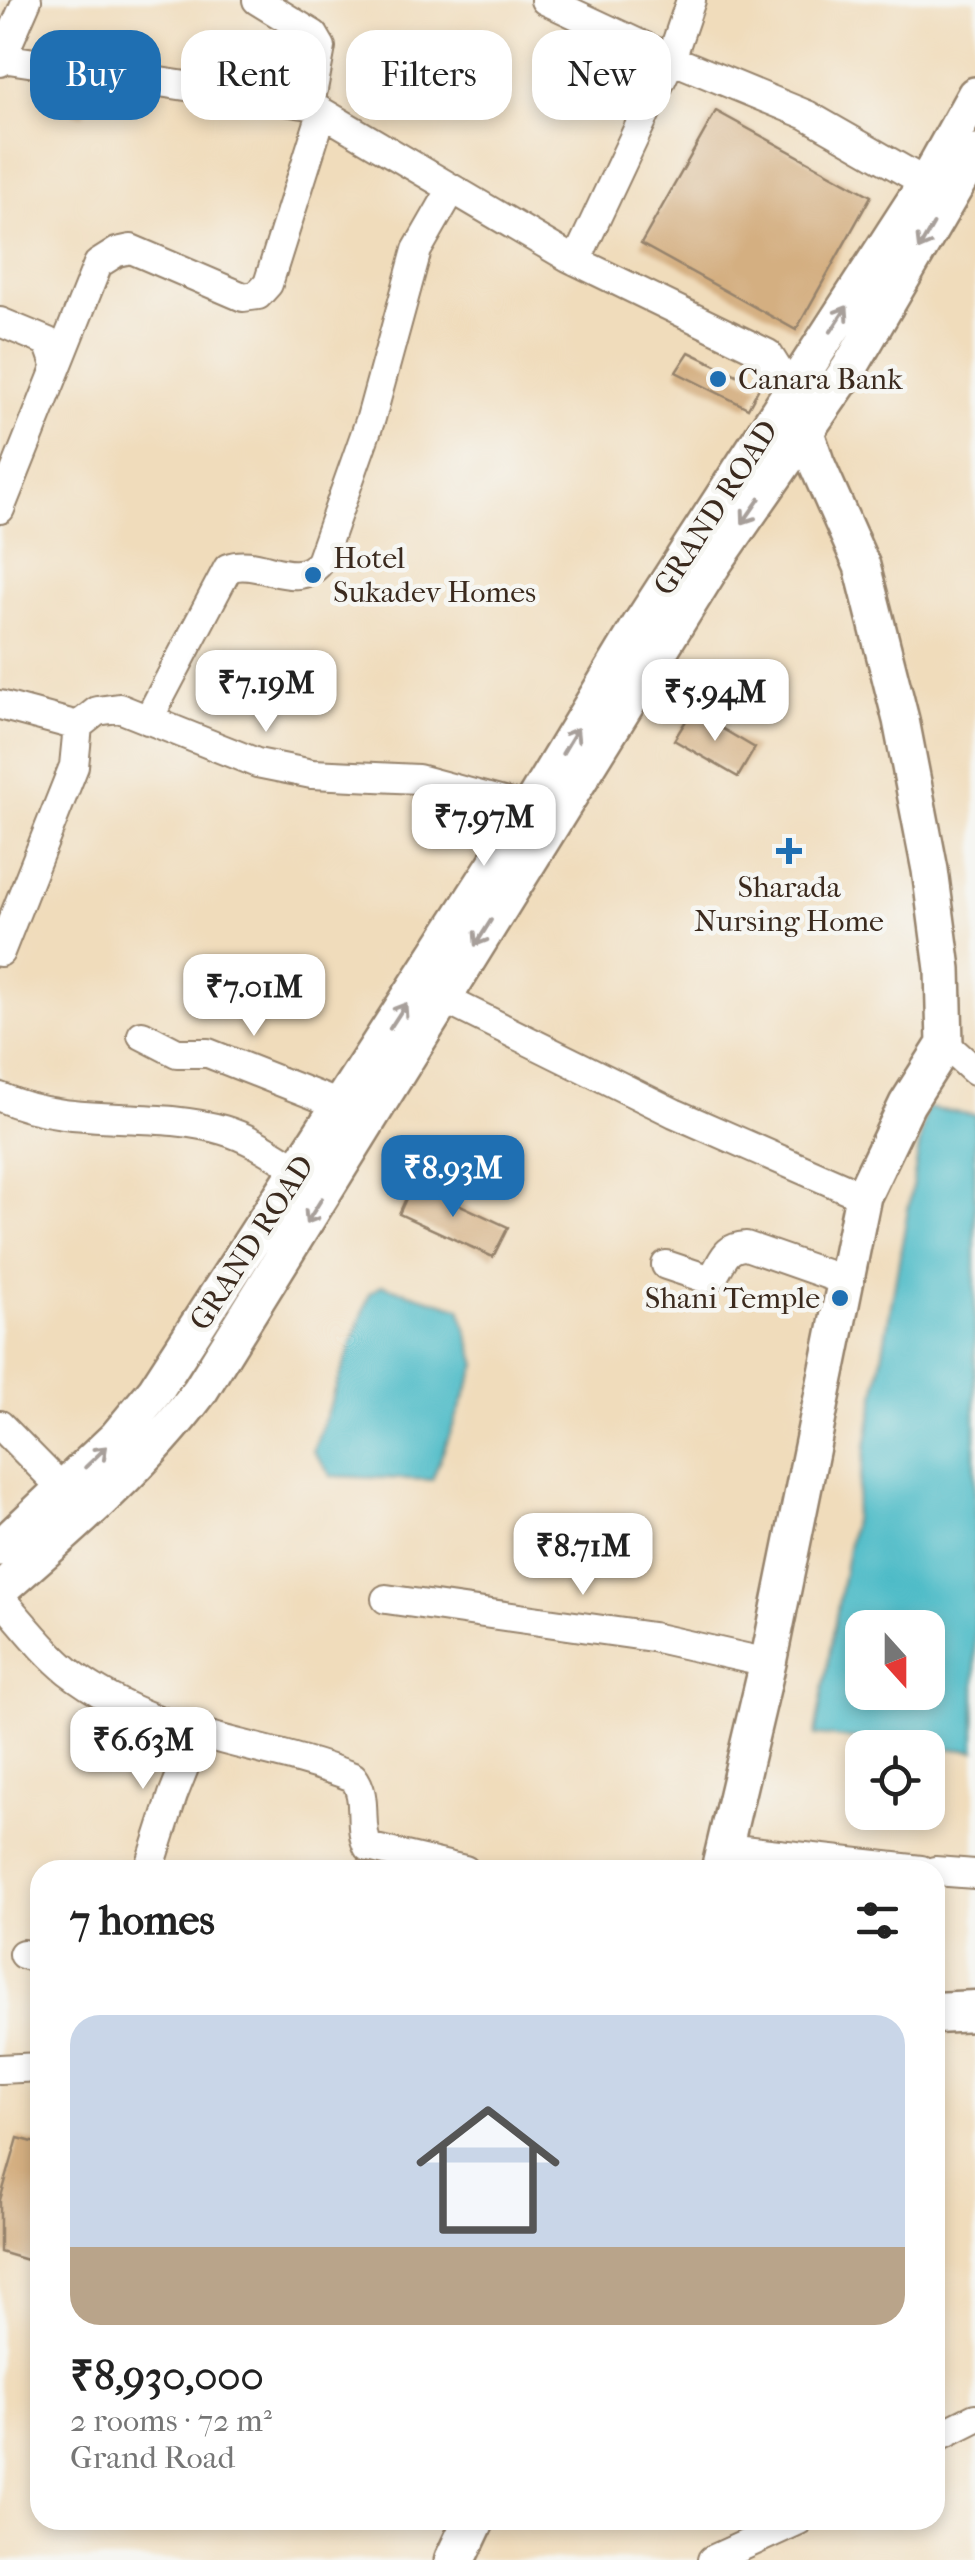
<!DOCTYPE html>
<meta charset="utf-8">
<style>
:root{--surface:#fff;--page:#f2f2f2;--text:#222;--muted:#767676;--line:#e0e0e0;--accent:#1f6fb2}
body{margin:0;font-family:"IM FELL French Canon",serif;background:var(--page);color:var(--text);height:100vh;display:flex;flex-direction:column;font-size:38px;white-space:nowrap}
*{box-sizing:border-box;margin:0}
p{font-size:32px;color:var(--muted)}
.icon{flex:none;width:55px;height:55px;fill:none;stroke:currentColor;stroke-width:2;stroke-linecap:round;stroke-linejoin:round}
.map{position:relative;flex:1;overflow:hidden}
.drawer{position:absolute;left:30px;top:1860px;width:915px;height:670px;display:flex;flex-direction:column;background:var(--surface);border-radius:30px;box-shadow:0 5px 15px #0003}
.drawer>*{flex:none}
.hud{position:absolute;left:30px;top:30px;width:915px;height:90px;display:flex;gap:20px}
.needle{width:65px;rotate:159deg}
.controls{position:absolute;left:845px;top:1610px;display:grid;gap:20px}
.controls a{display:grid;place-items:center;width:100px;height:100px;border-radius:20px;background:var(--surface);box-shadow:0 5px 15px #0003;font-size:50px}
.price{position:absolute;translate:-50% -85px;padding:0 22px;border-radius:20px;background:#fff;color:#222;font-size:32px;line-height:65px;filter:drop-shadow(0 2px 5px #0008)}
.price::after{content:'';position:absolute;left:50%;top:60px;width:30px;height:22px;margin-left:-15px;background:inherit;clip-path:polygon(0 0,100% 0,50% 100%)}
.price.on{background:var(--accent);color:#fff}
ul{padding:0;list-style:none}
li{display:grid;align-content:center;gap:20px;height:530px;padding:0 40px}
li+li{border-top:2px solid var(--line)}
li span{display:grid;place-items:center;height:310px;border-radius:30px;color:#555}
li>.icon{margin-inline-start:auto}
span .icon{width:180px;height:180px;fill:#fffc;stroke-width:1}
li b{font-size:42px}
h2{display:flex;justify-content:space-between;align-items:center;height:120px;padding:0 40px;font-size:42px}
.pill{padding:0 35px;border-radius:30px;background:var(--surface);box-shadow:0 5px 15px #0003;font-size:35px;line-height:90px}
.pill.on{background:var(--accent);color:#fff}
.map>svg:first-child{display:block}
</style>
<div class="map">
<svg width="975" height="2560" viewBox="0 0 975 2560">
<rect width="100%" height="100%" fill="#f6f6f2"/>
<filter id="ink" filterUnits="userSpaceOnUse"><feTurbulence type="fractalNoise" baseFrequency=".01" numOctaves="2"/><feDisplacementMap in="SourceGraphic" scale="20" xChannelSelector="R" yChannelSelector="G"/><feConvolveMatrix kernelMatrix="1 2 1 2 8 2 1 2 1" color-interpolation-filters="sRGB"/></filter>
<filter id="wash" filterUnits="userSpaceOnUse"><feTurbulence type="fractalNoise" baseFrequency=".0048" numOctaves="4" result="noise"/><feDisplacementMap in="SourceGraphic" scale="40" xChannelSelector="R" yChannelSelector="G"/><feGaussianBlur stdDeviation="2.25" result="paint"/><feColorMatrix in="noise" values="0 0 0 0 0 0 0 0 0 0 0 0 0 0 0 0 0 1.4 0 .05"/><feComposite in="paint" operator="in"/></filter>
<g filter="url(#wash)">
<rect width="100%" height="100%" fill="#f0dcbb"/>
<path fill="#4ebbc7" stroke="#447272" stroke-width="2.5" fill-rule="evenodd" d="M926 1108 975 1115V1751L815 1735ZM862 1628H928V1692H862Z
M382 1285 460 1308 477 1365 432 1480 331 1476 313 1451 370 1293Z"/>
<g id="blocks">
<path fill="#d4af81" d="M73 92 88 95 84 116 70 112Z
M716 111 871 196 796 330 641 244Z
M689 352 760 386 748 408 676 372Z
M692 711 755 748 738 777 674 740Z
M413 1183 508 1227 493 1257 399 1214Z
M18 2138 40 2144V2264L0 2252V2200Z"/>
</g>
</g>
<g filter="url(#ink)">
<use href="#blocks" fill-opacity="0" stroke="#96836c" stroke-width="2.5"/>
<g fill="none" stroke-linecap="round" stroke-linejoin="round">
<defs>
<path id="minor" d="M257 0 314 35 321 47 310 105
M545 0 671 59 807 115 926 183
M2 58 310 105 568 257 768 354 792 392
M0 62 27 0
M576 261 671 59 691 0
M0 322 48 342 56 365
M0 509 98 264 117 252 131 249 243 297 258 295 268 284 322 113
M0 705 78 726 97 711 119 708 257 763 312 774 418 779 529 809
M148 720 228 568C259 556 295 592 320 562L371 418 417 250 452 189
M0 952 74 766 78 726
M442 998 674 1113 863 1196
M142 1035 177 1053H208L340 1105
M945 1044 975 1071
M0 1097C71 1129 150 1109 223 1130 251 1138 275 1155 299 1170
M666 1265 705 1278 714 1275C724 1259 725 1247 746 1246L846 1281
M0 1425 63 1489
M0 1598C22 1622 43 1651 68 1671 158 1740 255 1739 353 1777 369 1797 357 1825 368 1847L465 1870
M386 1599 652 1637 768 1663
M725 1848 921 1870
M149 1870 173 1795 197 1735
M935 1871 975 1874
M23 1954 40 1959
M0 2069 40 2067
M935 2438 975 2418
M712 2560 799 2520"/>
<path id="major" d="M0 1548 117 1437 155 1391 505 849 640 625 926 183 975 95
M0 1590C70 1529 144 1466 200 1391L714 563 849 369 975 153
M719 1870 768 1663 863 1196 907 1104 945 1044 943 969 930 870 901 720 862 566 816 462 801 418"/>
<path id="highway" d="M935 2013 975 2011
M455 2560 474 2520"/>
</defs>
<use href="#minor" stroke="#96836c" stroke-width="32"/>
<use href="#major" stroke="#96836c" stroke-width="40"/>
<use href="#highway" stroke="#96836c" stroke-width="45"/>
<use href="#minor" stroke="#fff" stroke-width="28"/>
<use href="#major" stroke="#fff" stroke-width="35"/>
<use href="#highway" stroke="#fff" stroke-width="40"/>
</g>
<defs><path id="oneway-shaft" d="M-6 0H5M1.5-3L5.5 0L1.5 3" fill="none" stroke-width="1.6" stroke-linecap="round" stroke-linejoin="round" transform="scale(2.5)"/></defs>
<g stroke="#a79f9a">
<use href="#oneway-shaft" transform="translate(926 237) rotate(120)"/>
<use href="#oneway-shaft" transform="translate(839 319) rotate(-57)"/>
<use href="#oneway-shaft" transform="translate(751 511) rotate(125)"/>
<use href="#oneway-shaft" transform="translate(570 741) rotate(-59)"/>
<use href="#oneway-shaft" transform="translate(483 933) rotate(122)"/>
<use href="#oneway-shaft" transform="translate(398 1016) rotate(-57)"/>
<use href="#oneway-shaft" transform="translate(314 1211) rotate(122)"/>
<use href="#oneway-shaft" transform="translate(96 1457) rotate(-44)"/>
</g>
</g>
<g fill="#1f6fb2" stroke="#f6f6f2" stroke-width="4">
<circle cx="718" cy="379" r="10"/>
<circle cx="313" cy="575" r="10"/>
<path d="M784 836h10v10h10v10h-10v10h-10v-10h-10v-10h10z"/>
<circle cx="840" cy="1298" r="10"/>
</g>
<g text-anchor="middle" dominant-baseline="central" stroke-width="9" stroke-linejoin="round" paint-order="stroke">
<g font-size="30" fill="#3b2a1e" stroke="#f6f6f2" text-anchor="start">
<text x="738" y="379">Canara Bank</text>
<text x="333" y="558">Hotel<tspan x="333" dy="34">Sukadev Homes</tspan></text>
<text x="789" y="887" text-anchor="middle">Sharada<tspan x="789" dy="34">Nursing Home</tspan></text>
<text x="820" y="1298" text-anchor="end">Shani Temple</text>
</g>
<g font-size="30" fill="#3b2a1e" stroke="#f6f6f2">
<text transform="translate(716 508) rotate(-57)">GRAND ROAD</text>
<text transform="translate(252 1243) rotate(-57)">GRAND ROAD</text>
</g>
</g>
</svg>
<div class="controls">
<a><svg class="needle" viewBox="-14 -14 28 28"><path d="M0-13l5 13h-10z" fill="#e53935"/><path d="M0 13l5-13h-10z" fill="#767676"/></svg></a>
<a><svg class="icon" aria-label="locate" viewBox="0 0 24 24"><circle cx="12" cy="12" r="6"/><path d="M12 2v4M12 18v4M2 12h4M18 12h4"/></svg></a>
</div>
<b class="price" style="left:266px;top:735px">₹7.19M</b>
<b class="price" style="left:715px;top:744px">₹5.94M</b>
<b class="price" style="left:484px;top:869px">₹7.97M</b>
<b class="price" style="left:254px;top:1039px">₹7.01M</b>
<b class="price on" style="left:453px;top:1220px">₹8.93M</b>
<b class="price" style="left:583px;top:1598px">₹8.71M</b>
<b class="price" style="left:143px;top:1792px">₹6.63M</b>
<div class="hud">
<a class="pill on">Buy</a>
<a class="pill">Rent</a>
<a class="pill">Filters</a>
<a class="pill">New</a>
</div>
<section class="drawer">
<h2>7 homes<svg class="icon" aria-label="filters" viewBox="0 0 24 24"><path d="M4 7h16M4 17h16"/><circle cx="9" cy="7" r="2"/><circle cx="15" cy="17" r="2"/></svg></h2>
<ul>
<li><span style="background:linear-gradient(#c9d6e8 75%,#b9a48a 0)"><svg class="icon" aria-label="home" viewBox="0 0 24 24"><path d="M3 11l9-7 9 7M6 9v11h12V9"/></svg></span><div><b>₹8,930,000</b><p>2 rooms · 72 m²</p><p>Grand Road</p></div></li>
</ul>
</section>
</div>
